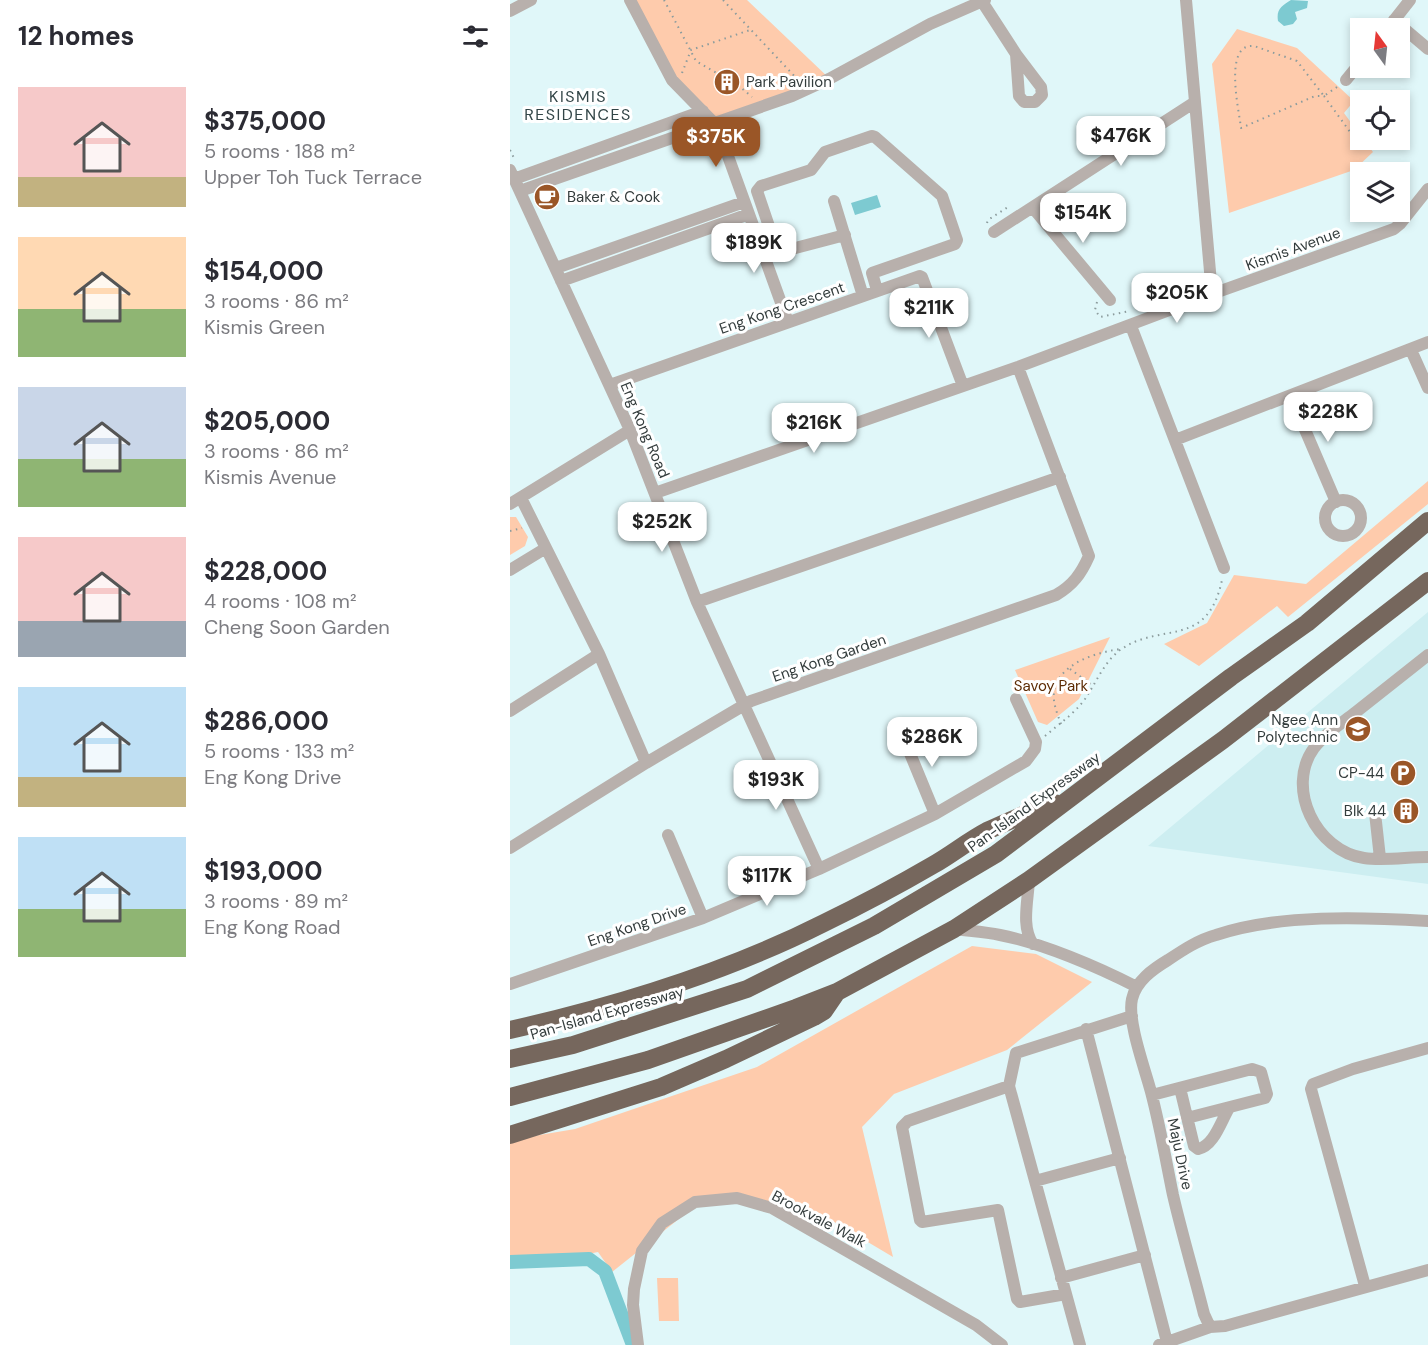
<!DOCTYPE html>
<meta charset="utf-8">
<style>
:root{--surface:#fff;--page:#f2f2f3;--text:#2b2b33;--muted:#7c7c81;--accent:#9a5627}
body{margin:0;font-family:"DM Sans",sans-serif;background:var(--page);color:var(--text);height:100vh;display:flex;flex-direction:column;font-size:22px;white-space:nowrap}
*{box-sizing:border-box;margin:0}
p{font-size:20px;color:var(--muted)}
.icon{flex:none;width:33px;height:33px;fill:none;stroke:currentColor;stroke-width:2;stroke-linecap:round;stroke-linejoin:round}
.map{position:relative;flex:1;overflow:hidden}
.panel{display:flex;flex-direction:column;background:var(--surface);width:510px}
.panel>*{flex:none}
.needle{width:39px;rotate:345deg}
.fabs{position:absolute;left:840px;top:18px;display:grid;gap:12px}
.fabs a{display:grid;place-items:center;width:60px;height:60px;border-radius:0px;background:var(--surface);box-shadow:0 3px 9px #0003;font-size:30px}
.price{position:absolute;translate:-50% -51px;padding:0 14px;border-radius:12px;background:#fff;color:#222;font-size:20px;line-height:39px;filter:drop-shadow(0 2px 3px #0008)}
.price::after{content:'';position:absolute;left:50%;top:36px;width:18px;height:14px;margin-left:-9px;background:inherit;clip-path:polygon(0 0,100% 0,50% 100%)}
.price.current{background:var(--accent);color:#fff}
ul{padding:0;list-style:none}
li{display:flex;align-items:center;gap:18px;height:150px;padding:0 18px}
li span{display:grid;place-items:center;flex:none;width:168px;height:120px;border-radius:0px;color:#555}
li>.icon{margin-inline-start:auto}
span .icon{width:72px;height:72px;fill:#fffc;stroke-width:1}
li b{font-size:26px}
h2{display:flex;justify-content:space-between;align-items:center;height:72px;padding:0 18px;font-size:26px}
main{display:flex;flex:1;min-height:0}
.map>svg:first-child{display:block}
</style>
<main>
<section class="panel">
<h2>12 homes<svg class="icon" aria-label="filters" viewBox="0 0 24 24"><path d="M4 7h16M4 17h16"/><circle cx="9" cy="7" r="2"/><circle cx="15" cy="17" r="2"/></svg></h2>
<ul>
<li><span style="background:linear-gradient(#f6c9c9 75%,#c2b280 0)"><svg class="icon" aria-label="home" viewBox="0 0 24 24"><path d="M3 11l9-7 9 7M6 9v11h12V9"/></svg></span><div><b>$375,000</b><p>5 rooms · 188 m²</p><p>Upper Toh Tuck Terrace</p></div></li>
<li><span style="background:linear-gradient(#ffd9b3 60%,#8fb573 0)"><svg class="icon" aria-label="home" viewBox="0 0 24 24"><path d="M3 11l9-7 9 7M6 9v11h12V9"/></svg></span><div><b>$154,000</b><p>3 rooms · 86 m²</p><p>Kismis Green</p></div></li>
<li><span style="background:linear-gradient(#c9d6e8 60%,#8fb573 0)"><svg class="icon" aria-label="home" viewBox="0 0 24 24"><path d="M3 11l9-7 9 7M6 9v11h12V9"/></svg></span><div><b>$205,000</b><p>3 rooms · 86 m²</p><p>Kismis Avenue</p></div></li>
<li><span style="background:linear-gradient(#f6c9c9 70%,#9aa5b1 0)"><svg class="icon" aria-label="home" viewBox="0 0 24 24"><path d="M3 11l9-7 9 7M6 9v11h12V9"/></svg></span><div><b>$228,000</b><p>4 rooms · 108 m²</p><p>Cheng Soon Garden</p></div></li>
<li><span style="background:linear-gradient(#bfe0f5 75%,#c2b280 0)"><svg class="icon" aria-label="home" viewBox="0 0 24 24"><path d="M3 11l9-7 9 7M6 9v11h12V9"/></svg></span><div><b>$286,000</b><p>5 rooms · 133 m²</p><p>Eng Kong Drive</p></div></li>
<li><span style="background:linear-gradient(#bfe0f5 60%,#8fb573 0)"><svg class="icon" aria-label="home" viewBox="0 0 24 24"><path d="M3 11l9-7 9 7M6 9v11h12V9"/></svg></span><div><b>$193,000</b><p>3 rooms · 89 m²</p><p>Eng Kong Road</p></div></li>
</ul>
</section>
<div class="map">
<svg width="918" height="1345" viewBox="0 0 918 1345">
<rect width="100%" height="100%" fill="#e0f7f9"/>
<path fill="#cdeef1" d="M918 612V884L638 846Z"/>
<path fill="#fecbac" d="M121 0H237L320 79 204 122 166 83Z
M727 29 787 48 844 101 834 113 850 135V140H854L863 152 844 170 719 213 702 64Z
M918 481V504L778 617 767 606 689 666 654 644 697 623 724 575 796 584Z
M0 517H6L18 537 15 546 0 555Z
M600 637 569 699 537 725 528 722 505 670Z
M462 946 526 954 582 982 497 1050 384 1094 352 1127 383 1257 309 1213 199 1195 102 1272 88 1252 0 1269V1140L65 1129 247 1067Z
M147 1278H168L169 1321H149Z"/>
<path fill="#7dcad1" d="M781 0 798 1 797 8 785 12 787 19 783 24 774 26 768 21C766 9 772 6 781 0Z
M367 195 371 207 345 215 341 203Z"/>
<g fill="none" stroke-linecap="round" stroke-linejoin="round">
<path stroke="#7dcad1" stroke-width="14" d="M0 1262 79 1259 95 1271 123 1345"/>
<path stroke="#8c9c9d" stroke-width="2" stroke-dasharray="1.5 4.5" stroke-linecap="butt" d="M154 0 186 61 210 75
M213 0 289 81
M172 73 181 50 240 30
M228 85 242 97
M827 87 814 96 787 61 744 46C713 43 729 110 731 128L805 96H814L843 136
M0 150 4 158
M477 223 478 220 498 207
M587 302 585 310 590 317 620 311
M0 531 12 528
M560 669 582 685
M551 724C547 713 541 699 545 687 553 662 588 652 611 649
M535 736C549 724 564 714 575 699 586 683 594 662 610 650 651 621 697 650 712 580"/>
<path stroke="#b8b0ac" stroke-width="12" d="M120 0 162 80 203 122 210 134 278 322
M471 0 506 54 531 87 532 95 525 102H514L509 96 506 54
M676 0 702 294
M0 11 21 0
M884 20 918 49
M878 28 900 0
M836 80 850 63
M0 170 120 430 187 602 309 869
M4 179 193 111
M10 191 282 96 319 79 420 24 475 0
M324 201 353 296
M523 208 600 300
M484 232 685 102
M335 235 270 252 267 250 247 191 251 186 301 170 315 152 362 136 365 137 432 196 447 240 445 244 362 273 367 290
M46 268 234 202
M51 281 239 214
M621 326 714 568
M901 350 918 388
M100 385 410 276 412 277 453 386
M781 397 826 502
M665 440 918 342
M145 493 508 367 702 294 884 229 890 224 918 189
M11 498 89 654 136 763
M815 518a18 18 0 1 1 36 0a18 18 0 1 1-36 0Z
M0 504 120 430
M0 570 36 548
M187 602 550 477
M918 655C894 674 870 693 846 712 832 723 815 733 804 748 775 788 806 851 854 858 874 861 897 857 918 857
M0 711 89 654
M392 734 425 814
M865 813 870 858
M158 835 193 918
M0 848 136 763 241 701 546 595C563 585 571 574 579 556L508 367
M519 880C518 901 511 927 523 944
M444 929C459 931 475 932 490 935 532 943 588 967 627 987
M0 984 193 918 309 869 425 814 516 761 525 749 526 742 506 699
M576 1029 657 1342
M499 1086 398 1121 392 1127 410 1220 412 1222 488 1210 507 1299 510 1302 556 1294
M670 1088 684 1146 688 1149C704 1146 711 1121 719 1108
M642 1095 742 1069 751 1072 757 1094 755 1098 677 1118
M525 1181 610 1158
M551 1278 635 1255
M855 1286 801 1089 803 1084 843 1069 918 1048
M700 1327 694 1314C684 1274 672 1234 663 1195 656 1161 650 1126 641 1092 635 1069 617 1021 622 999 626 981 643 969 658 960 673 950 688 940 706 935 769 914 852 917 918 921
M128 1345 123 1305 124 1289 132 1251 152 1223 185 1202 227 1198 262 1208 466 1325 492 1345
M570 1345 499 1086 506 1053 622 1016
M649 1345 700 1327 715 1326 918 1270"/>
<path stroke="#76675d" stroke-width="18" d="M0 1030C106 1006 217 972 314 923 351 905 387 886 423 865 441 855 458 841 477 831 498 821 521 812 543 802
M0 1059 63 1045 237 989 364 926 486 854 721 677 797 623 918 521
M0 1097 138 1060 286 1008 327 992 444 929 519 880 713 740 918 581
M0 1135 151 1087 216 1059 304 1017 314 1011 327 992"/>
</g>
<defs>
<symbol id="building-disc" viewBox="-11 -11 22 22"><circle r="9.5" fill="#9a5627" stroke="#fff"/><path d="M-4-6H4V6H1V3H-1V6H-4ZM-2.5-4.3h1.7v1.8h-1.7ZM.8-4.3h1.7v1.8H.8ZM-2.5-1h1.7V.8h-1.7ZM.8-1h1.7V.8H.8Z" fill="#fff"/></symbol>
<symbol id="cafe-disc" viewBox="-11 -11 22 22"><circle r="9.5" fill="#9a5627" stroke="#fff"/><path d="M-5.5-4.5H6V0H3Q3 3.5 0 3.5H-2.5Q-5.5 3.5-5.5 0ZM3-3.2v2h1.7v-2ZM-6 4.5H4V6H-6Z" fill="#fff"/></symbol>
<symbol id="university-disc" viewBox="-11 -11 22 22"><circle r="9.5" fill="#9a5627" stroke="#fff"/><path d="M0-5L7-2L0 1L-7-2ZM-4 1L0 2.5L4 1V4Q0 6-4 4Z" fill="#fff"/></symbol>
<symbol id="parking-disc" viewBox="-11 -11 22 22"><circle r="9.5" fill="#9a5627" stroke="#fff"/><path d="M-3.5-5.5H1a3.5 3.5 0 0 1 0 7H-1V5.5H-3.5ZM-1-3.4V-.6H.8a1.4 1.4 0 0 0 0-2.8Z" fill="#fff"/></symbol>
</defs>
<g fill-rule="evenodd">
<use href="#building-disc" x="202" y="67" width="30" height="30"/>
<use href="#cafe-disc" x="22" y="182" width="30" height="30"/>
<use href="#university-disc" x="833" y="714" width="30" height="30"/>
<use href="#parking-disc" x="878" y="758" width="30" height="30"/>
<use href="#building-disc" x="881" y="796" width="30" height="30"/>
</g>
<g text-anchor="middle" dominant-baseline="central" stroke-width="6" stroke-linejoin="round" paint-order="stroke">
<g font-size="15" fill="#333c3c" stroke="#fff" text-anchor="end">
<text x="236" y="82" text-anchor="start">Park Pavilion</text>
<text x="57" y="197" text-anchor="start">Baker &amp; Cook</text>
<text x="828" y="720">Ngee Ann<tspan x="828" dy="17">Polytechnic</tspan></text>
<text x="874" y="773">CP-44</text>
<text x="876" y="811">Blk 44</text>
</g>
<g font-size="15" fill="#333c3c" stroke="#fff">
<text transform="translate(783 249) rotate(-20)">Kismis Avenue</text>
<text transform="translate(272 308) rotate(-19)">Eng Kong Crescent</text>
<text transform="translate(135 430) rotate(67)">Eng Kong Road</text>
<text transform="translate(319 658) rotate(-19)">Eng Kong Garden</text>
<text transform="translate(524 802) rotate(-36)">Pan-Island Expressway</text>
<text transform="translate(127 925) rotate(-19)">Eng Kong Drive</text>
<text transform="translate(97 1013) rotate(-16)">Pan-Island Expressway</text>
<text transform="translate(670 1154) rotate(78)">Maju Drive</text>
<text transform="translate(309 1219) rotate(28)">Brookvale Walk</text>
</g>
<g font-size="15" fill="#5c2b04" stroke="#fff">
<text x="541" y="686">Savoy Park</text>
</g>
<g font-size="16" letter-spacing="1.5" fill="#324547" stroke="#fff">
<text x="68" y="96">KISMIS<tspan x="68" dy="18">RESIDENCES</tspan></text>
</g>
</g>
</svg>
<div class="fabs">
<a><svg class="needle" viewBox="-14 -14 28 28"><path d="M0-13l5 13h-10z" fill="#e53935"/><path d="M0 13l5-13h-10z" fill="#7c7c81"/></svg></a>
<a><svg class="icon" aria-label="locate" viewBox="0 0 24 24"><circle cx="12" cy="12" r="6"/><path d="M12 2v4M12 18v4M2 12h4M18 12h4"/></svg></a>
<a><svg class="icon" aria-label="layers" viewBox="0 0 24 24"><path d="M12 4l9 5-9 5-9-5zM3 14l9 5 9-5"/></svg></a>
</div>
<b class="price" style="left:611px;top:167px">$476K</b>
<b class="price current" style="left:206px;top:168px">$375K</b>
<b class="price" style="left:573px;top:244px">$154K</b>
<b class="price" style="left:244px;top:274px">$189K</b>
<b class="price" style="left:667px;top:324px">$205K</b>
<b class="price" style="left:419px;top:339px">$211K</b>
<b class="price" style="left:818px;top:443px">$228K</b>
<b class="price" style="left:304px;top:454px">$216K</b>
<b class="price" style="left:152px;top:553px">$252K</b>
<b class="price" style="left:422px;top:768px">$286K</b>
<b class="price" style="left:266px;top:811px">$193K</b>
<b class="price" style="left:257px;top:907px">$117K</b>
</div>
</main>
